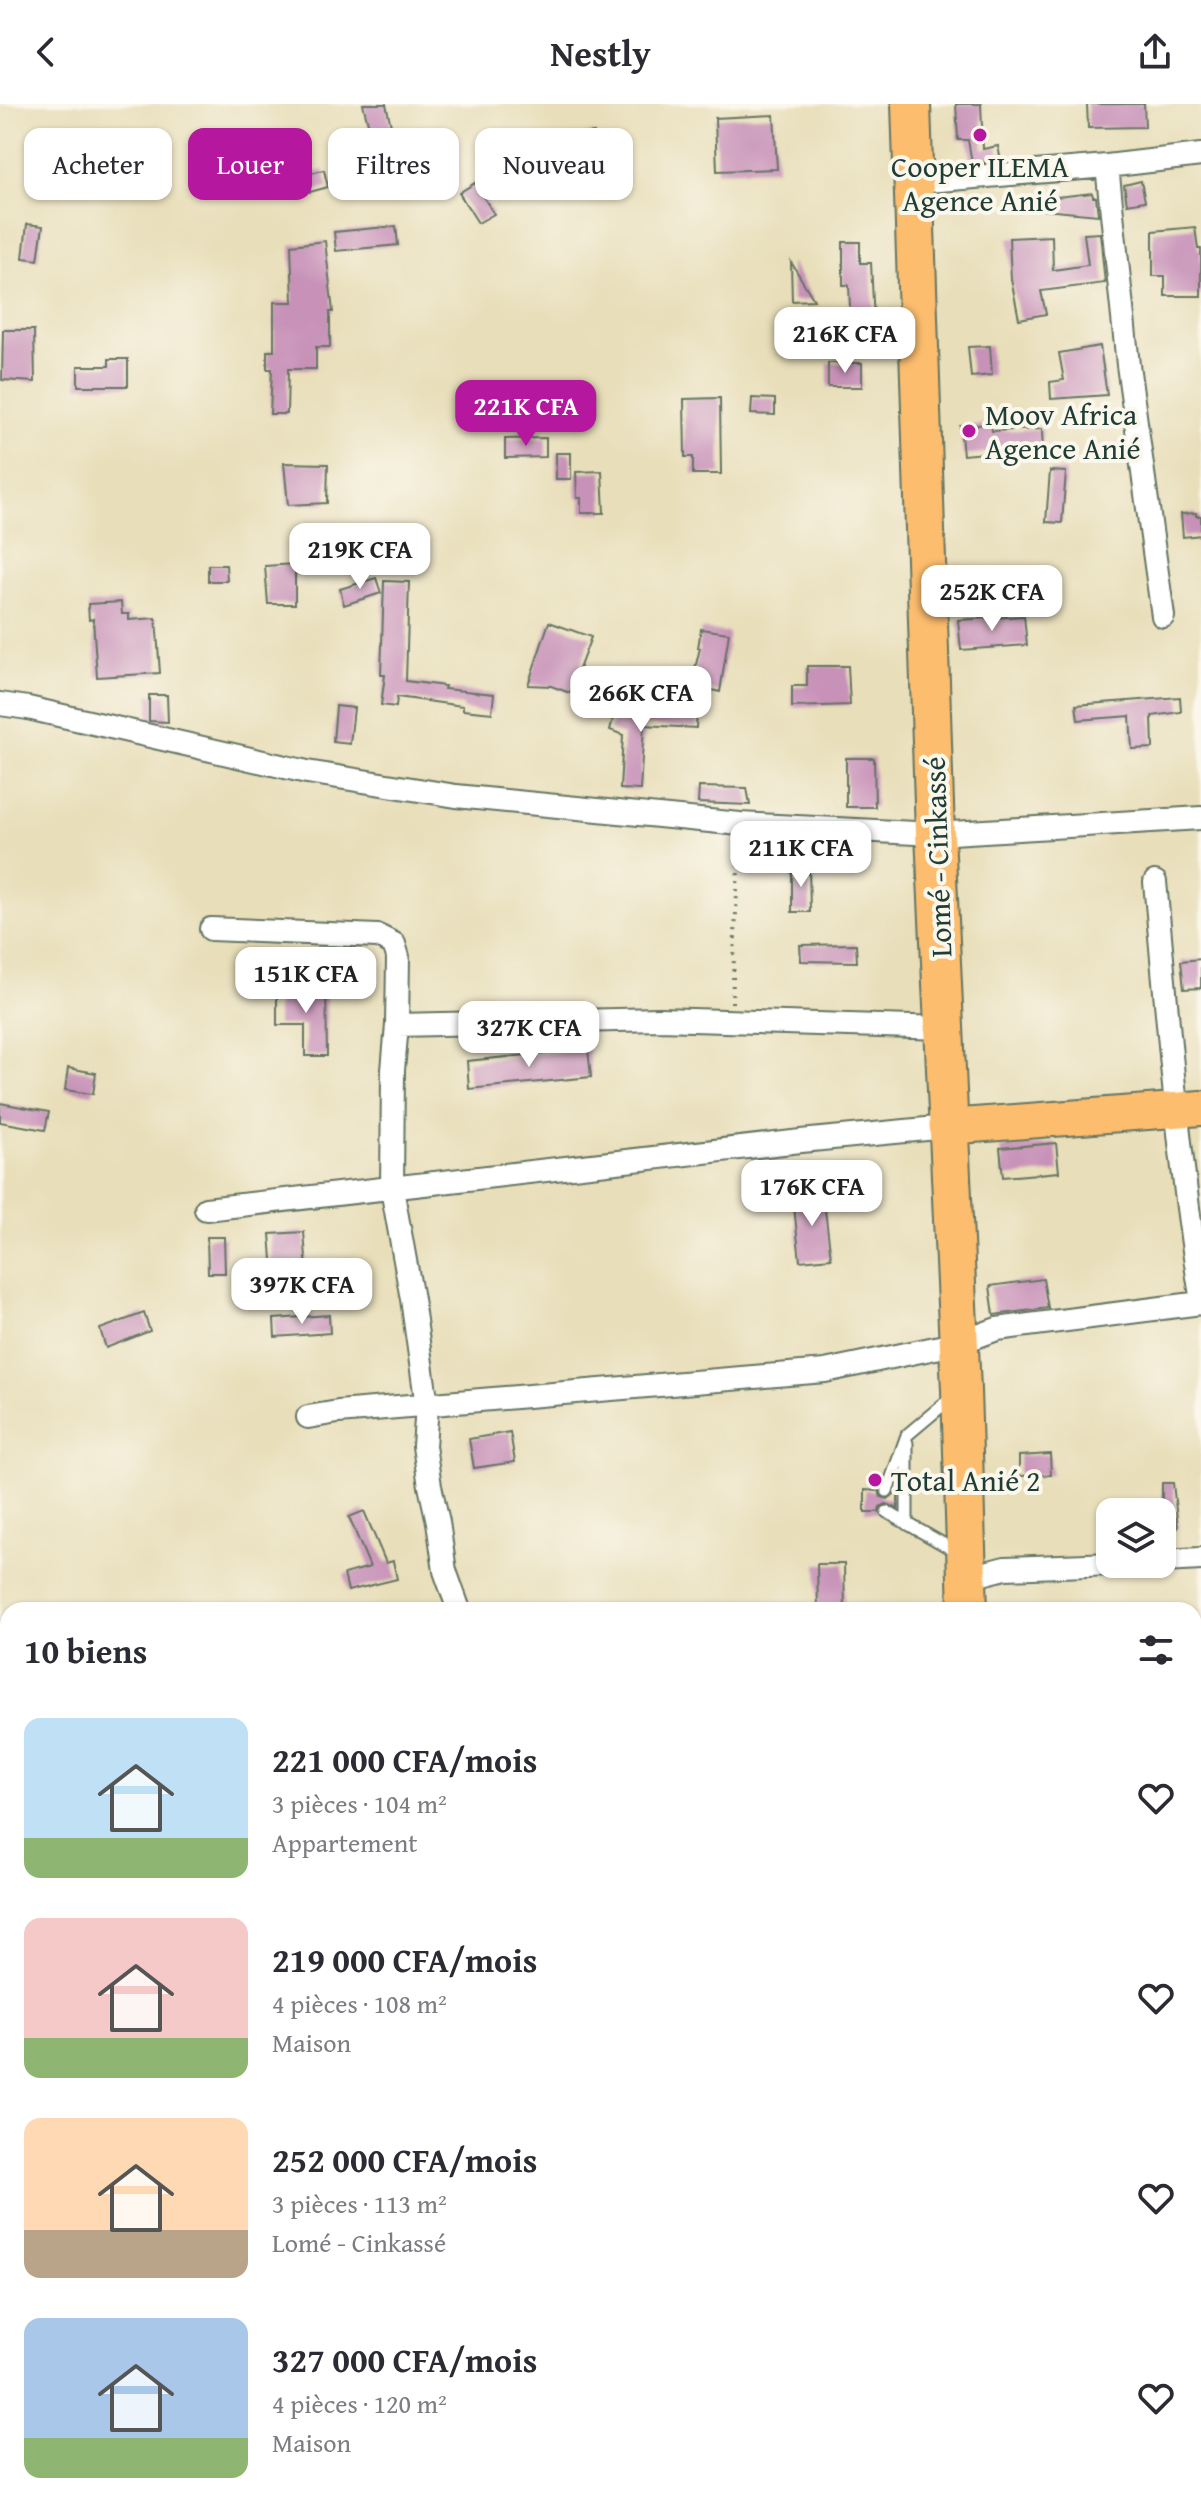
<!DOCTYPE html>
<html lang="fr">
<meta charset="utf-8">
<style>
:root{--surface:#fff;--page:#f2f2f3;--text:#2b2b33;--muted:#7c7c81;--accent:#b5179e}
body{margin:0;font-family:"Gentium Book Plus",serif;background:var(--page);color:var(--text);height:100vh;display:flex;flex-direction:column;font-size:30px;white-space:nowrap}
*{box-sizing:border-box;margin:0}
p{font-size:26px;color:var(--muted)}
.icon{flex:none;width:44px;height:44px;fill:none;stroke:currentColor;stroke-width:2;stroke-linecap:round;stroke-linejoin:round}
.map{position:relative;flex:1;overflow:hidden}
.side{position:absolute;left:0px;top:1498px;width:1202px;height:912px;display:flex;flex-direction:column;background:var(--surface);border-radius:24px 24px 0 0;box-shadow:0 2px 6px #0004}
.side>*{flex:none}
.top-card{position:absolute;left:24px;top:24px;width:800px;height:72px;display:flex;gap:16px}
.tools{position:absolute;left:1096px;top:1394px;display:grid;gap:16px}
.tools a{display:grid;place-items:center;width:80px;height:80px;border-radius:16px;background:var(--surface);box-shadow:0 2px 6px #0004;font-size:40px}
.price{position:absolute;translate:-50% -68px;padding:0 18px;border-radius:16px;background:#fff;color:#222;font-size:26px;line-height:52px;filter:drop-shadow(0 2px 4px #0008)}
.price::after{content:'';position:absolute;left:50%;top:48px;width:24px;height:18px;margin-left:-12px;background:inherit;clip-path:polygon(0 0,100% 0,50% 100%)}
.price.active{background:var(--accent);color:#fff}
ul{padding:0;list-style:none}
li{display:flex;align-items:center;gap:24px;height:200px;padding:0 24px}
li span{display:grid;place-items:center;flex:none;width:224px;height:160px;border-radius:16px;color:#555}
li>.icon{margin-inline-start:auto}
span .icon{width:96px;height:96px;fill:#fffc;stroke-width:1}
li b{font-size:34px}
h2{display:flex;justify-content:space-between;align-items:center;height:96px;padding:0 24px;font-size:34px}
.chip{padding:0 28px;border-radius:16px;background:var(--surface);box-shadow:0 2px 6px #0004;font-size:28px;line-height:72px}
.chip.active{background:var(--accent);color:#fff}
header{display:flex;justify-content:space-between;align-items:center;height:104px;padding:0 24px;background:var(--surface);font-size:36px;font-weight:600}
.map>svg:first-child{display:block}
</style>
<header><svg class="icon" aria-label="back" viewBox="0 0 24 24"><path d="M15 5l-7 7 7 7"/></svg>Nestly<svg class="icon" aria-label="share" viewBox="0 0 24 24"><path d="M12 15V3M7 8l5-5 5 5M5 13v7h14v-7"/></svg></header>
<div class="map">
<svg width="1201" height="2410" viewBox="0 0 1201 2410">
<rect width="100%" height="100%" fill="#fbf7ec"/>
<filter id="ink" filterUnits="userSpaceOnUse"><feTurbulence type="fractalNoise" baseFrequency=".0125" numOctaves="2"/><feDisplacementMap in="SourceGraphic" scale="16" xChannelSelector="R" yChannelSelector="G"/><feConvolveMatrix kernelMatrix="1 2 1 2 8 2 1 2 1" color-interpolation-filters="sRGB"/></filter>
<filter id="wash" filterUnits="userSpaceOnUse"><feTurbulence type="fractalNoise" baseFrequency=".006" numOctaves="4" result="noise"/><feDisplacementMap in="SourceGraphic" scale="32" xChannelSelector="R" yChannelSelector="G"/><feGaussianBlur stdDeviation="1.8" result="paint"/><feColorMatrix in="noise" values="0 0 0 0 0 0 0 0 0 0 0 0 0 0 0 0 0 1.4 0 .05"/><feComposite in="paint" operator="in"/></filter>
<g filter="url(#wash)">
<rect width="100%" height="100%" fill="#e8deb9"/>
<path fill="#e6d2f0" d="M569 2402H707L715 2410H561Z"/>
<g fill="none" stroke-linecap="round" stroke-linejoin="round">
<path stroke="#6bb2e2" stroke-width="6" d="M1059 2402 1061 2410"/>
</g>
<g id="blocks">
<path fill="#c791b8" d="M363 0H386L392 26 371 31Z
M956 0H981L983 45 998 42 1001 57 972 59 968 36H958Z
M1087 0H1144L1145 23 1088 24Z
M774 11 777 65 717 67 715 14Z
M594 29 597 44 575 47 577 62 538 68 533 42 555 38 554 35Z
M413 50 417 67 398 71 395 54Z
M324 66 328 83 310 88 306 70Z
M78 69 80 85 60 87 58 71Z
M1141 77 1145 97 1127 100 1124 81Z
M475 79 494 110 478 119 459 89Z
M1092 89 1093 93H1096L1098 111 1022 104V97Z
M27 120 43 122 38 156 23 154Z
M396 122 398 141 336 147 334 128Z
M1195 123 1198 145H1201V192H1165V172H1153V127Z
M1100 129 1105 179 1041 187 1046 210 1019 215 1011 175 1009 134 1052 132 1053 166 1088 161 1084 130Z
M325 137 333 208H330V243H316V265H288L287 310H270L272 265H267V247H274V198H293L291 141Z
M843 138H860V159H871L874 218H866L871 244 852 247 849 181H843Z
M791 158 814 196 792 197Z
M3 226H34L35 278 2 276Z
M990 242 992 271 971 273 968 243Z
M1100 242 1107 291 1051 295 1050 278 1064 276 1059 249Z
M109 255H128V282H78V262H109Z
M828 259H862V283H828Z
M720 294 721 370H693V353H685L684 295Z
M752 294 775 295V311L751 310Z
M991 320 992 327 1042 325 1043 351 994 353V348L963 351 960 322Z
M546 334V353L505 354V335Z
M556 349H571V375H556Z
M284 359 328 360 327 399 288 401Z
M602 367 604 409H581V394H577L576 368Z
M1050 367 1066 368 1062 419 1046 418Z
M1196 409V412H1201V431L1183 433 1181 410Z
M295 460V500H268L265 462Z
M208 461H226L227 477H208Z
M376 474 381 489 344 501 340 485Z
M384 477 409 478 406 577 445 582 444 585 494 590 492 609 463 606V602L397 593 396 603 381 601 385 571H381Z
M121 498 122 510H129V516L156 514 160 569 97 573 93 515 89 516 88 500Z
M1024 512 1027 541 961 546 958 516Z
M549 518 591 533 570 589 551 582 528 581Z
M701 525 729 529 720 588 691 581 700 544H698Z
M807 562H848L850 601 792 603V582H807Z
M149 591H167L168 618 149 617Z
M619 592 642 598 640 605 697 608 696 624 644 621 640 686 620 685 623 631 610 626Z
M1180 593 1181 608 1152 612 1153 644 1132 645 1130 612 1078 616 1076 601Z
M336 602 354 604 350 640 333 638Z
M846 654H874L875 703H846Z
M699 683 747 684 750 701 698 699Z
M792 761H809L810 808H792Z
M856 840 857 858 801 857 800 841Z
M1201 855V884L1184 885 1181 857Z
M326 882 327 952H305V921H277V891H281V883Z
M588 945 591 973 469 985 467 957Z
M68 964 96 969 93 990 65 986Z
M0 999 49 1008 45 1026 0 1018Z
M1056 1039 1059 1068 1003 1073 1000 1044Z
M823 1090 831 1154 800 1157 793 1094Z
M304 1128 308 1179 274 1181 270 1130Z
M207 1133H224L225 1169H208Z
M1043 1175 1048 1204 994 1211 990 1182Z
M144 1209 150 1227 106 1244 100 1225Z
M329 1211 330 1229 275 1233 274 1215Z
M510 1328 515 1358 474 1364 469 1335Z
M1050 1350 1051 1371 1019 1372V1352Z
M1162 1379H1173L1178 1424 1162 1426Z
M865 1386 879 1387 881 1393 888 1395 898 1387V1405L886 1400 880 1403 879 1408H865Z
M364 1407 386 1459 393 1457 397 1475 348 1487 344 1470 370 1463 349 1413Z
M817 1460H844L845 1506H818Z"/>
</g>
</g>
<g filter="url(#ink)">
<use href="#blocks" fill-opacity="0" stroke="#657563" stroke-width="2"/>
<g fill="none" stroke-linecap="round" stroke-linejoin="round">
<defs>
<path id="lane" d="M907 1339V1420
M887 1387 907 1331 951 1294
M887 1408 959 1449"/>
<path id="street" d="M1107 62 1128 261 1163 512
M915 78 1107 62 1201 51
M0 600 28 604 307 668 456 692 740 720 935 730 1201 714
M1155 778C1168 916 1178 1054 1201 1191
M211 825 378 832 394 840 398 853 397 921 393 966 392 1085 412 1195 427 1302 424 1342 430 1382 438 1418 445 1467 459 1506
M397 921 660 915 944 924
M206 1105 801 1037 947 1023
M308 1313 338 1308 825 1267 959 1239 997 1225 1201 1199
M1162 1457 1201 1455
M967 1474 1005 1464 1113 1460
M1194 1709H1201
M0 1789 8 1792
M1194 1944H1201
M1194 2149 1201 2148
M0 2269 8 2263
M299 2402 301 2410
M723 2402 731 2410
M224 2410 229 2402
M1088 2410V2402"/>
<path id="primary" d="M947 1023 1201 1004"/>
<path id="highway" d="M911 0 935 730 961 1286 968 1506
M1027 2402 1029 2410"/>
</defs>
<use href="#lane" stroke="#657563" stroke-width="15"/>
<use href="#street" stroke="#657563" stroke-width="26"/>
<use href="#primary" stroke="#657563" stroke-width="38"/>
<use href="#highway" stroke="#657563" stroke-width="42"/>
<path stroke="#657563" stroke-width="4" stroke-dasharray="2 6" stroke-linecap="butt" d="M732 899 739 740"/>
<use href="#lane" stroke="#fff" stroke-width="11"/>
<use href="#street" stroke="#fff" stroke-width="22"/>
<use href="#primary" stroke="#fcbd6e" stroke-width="34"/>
<use href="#highway" stroke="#fcbd6e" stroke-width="38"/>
</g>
</g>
<g fill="#b5179e" stroke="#fbf7ec" stroke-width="3">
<circle cx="980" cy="31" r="8"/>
<circle cx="969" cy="327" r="8"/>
<circle cx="875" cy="1376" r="8"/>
</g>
<g text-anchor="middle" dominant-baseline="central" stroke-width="8" stroke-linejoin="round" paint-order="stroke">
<g font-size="30" fill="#1f3d34" stroke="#fbf7ec" text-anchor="start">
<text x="980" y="62" text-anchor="middle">Cooper ILEMA<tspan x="980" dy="34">Agence Anié</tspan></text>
<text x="985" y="310">Moov Africa<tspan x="985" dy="34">Agence Anié</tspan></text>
<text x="891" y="1376">Total Anié 2</text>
</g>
<g font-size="30" fill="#1f3d34" stroke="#fbf7ec">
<text transform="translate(937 753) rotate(-92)">Lomé - Cinkassé</text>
</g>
</g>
</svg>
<div class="tools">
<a><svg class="icon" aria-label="layers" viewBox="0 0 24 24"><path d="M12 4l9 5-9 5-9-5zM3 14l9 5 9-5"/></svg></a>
</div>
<b class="price" style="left:845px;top:271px">216K CFA</b>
<b class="price active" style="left:526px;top:344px">221K CFA</b>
<b class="price" style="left:360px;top:487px">219K CFA</b>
<b class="price" style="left:992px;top:529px">252K CFA</b>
<b class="price" style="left:641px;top:630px">266K CFA</b>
<b class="price" style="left:801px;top:785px">211K CFA</b>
<b class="price" style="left:306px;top:911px">151K CFA</b>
<b class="price" style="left:529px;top:965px">327K CFA</b>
<b class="price" style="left:812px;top:1124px">176K CFA</b>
<b class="price" style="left:302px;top:1222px">397K CFA</b>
<div class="top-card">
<a class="chip">Acheter</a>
<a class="chip active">Louer</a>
<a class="chip">Filtres</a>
<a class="chip">Nouveau</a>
</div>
<section class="side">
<h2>10 biens<svg class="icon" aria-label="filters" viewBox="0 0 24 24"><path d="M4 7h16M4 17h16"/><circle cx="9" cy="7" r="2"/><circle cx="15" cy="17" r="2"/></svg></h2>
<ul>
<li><span style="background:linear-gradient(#bfe0f5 75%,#8fb573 0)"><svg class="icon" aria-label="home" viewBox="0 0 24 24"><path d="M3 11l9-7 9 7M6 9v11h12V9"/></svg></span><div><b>221 000 CFA/mois</b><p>3 pièces · 104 m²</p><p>Appartement</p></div><svg class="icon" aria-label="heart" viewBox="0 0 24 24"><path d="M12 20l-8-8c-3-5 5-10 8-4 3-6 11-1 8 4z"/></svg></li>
<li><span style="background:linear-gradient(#f6c9c9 75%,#8fb573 0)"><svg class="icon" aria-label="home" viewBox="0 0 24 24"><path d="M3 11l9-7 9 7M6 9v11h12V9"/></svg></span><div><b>219 000 CFA/mois</b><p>4 pièces · 108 m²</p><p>Maison</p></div><svg class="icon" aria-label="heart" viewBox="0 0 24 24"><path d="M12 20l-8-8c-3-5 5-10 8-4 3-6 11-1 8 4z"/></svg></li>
<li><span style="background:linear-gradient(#ffd9b3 70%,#b9a48a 0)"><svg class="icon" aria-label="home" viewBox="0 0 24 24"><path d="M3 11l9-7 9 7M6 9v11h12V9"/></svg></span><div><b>252 000 CFA/mois</b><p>3 pièces · 113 m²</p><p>Lomé - Cinkassé</p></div><svg class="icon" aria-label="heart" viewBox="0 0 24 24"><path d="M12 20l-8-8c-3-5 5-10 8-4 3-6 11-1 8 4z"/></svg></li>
<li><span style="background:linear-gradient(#a9c7e8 75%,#8fb573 0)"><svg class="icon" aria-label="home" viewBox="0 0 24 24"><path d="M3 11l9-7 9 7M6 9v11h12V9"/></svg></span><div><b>327 000 CFA/mois</b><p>4 pièces · 120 m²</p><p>Maison</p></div><svg class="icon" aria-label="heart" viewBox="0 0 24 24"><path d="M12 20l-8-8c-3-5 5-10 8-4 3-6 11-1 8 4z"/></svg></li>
</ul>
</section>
</div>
